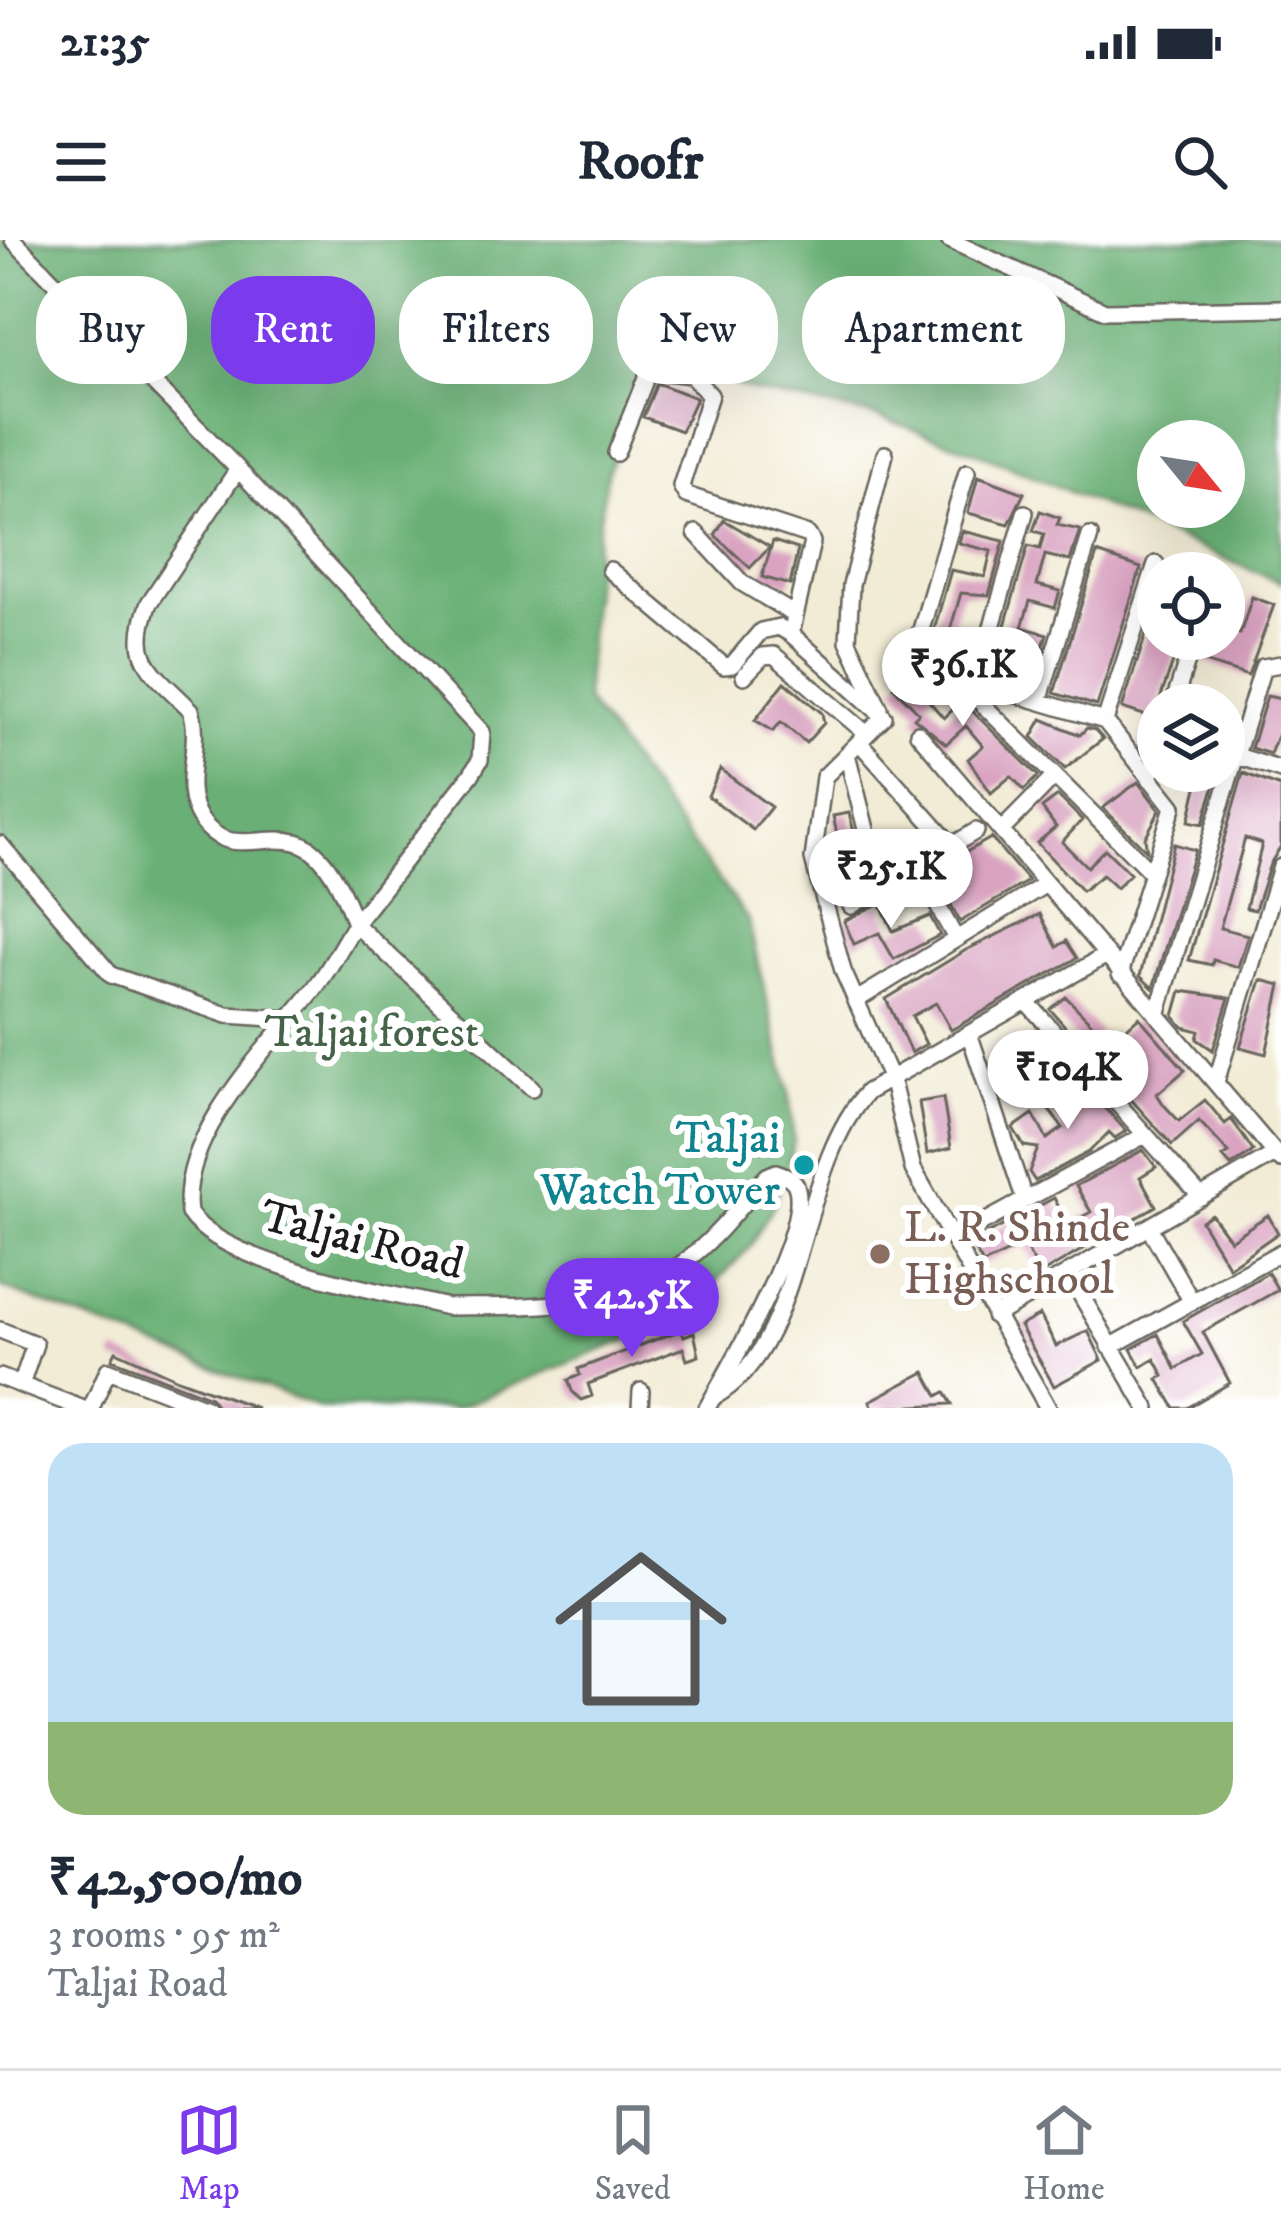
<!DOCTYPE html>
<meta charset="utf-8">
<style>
:root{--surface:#fff;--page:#f2f2f3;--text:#1f2937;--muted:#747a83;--line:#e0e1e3;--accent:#7c3aed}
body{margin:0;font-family:"IM FELL DW Pica",serif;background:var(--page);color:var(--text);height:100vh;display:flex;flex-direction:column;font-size:45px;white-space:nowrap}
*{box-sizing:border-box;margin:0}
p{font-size:39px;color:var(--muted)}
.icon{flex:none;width:66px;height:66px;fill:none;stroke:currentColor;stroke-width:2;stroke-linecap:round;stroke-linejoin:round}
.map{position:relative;height:1168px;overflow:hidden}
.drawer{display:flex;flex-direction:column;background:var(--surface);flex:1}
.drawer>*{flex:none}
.hud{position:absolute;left:36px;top:36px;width:1209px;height:108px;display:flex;gap:24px}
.needle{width:78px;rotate:120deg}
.controls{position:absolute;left:1137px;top:180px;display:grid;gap:24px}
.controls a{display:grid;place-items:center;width:108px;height:108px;border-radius:50%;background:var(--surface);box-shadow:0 12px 48px #0002;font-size:60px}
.price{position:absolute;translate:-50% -102px;padding:0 27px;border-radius:42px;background:#fff;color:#222;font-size:39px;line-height:78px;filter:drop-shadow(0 3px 6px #0008)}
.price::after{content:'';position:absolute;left:50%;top:72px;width:36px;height:27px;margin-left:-18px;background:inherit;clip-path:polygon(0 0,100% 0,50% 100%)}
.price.selected{background:var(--accent);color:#fff}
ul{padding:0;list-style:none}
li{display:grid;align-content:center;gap:24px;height:636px;padding:0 48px}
li span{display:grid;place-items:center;height:372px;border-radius:36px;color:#555}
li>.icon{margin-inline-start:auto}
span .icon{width:216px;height:216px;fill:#fffc;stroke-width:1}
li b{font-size:51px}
.chip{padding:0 42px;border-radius:48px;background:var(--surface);box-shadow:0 12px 48px #0002;font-size:42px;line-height:108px}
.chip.selected{background:var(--accent);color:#fff}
.status{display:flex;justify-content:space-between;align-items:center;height:84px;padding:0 60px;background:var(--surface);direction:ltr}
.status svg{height:33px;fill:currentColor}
header{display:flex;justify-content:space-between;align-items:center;height:156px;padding:0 48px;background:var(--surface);font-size:54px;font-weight:800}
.tab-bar{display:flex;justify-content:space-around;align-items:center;height:168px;border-top:3px solid var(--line);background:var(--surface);font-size:33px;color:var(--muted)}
.tab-bar a{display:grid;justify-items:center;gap:6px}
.tab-bar .selected{color:var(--accent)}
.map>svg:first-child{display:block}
</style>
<div class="status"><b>21:35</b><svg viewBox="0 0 49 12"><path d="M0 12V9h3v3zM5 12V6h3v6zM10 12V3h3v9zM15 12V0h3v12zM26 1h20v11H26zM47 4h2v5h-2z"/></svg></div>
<header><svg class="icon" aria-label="menu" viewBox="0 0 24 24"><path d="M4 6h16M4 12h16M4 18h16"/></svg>Roofr<svg class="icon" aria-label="search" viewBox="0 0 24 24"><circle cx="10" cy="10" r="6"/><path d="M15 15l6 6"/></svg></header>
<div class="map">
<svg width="1281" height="1168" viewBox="0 0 1281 1168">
<rect width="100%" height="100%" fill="#fff"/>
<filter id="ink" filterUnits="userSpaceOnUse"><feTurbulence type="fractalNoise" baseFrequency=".00833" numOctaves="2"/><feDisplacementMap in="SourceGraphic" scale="24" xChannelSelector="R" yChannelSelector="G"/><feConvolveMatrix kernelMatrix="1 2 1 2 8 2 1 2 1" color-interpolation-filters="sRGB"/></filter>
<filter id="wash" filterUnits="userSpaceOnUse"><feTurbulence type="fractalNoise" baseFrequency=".004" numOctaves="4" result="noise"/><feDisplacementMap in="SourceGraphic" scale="48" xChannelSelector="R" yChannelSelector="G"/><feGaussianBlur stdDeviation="2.7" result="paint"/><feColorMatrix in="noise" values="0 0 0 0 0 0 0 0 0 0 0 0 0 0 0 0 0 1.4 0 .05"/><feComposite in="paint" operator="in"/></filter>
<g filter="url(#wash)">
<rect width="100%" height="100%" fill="#f2ecd6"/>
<path fill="#6ab076" stroke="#436649" stroke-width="3" fill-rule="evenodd" d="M0 0H1281V343L979 213 877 176 756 152 659 119 608 229 596 304 585 459 748 680 789 852 794 902 775 963 749 1008 704 1055 643 1094 456 1168H320L0 1047ZM1158 201H1224V267H1158Z"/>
<g id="blocks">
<path fill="#d9a3c1" d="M657 143 696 158 681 191 643 177Z
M978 236 1024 253 1009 284 968 273Z
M1040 271 1060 278 1057 285 1080 290 1070 321 1045 315 1037 345 1060 351 1055 368 1030 361 1022 387 1047 394 1031 446 991 434 1028 306 1040 309 1044 294 1033 291Z
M724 280 770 307 750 328 715 295Z
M962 291 1004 301 989 355 961 353 949 394 934 390 951 330 985 337 991 311 959 303Z
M773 301 798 309 790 345 762 337Z
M1097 313 1141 328 1097 466 1054 453Z
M1158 357V399H1181L1158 465V493L1145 513 1139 505 1147 476 1122 468Z
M1252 357 1274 365 1248 436 1201 421 1209 399H1224V389L1240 394Z
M913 412 943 441 927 459 944 478 962 461 1038 536 1024 550 1011 536 991 553 968 519 983 506 966 486 946 504 914 478 919 473 894 447 912 430 904 421Z
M785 442 822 473 824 483 806 503 781 482 773 491 755 480Z
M1267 456 1281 459V486L1270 514 1251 508Z
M1042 479 1080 495 1087 488 1095 490 1103 499 1065 529 1032 497Z
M720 529 771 567 753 590 708 556Z
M1201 531H1219L1203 584 1189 581Z
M1243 533 1281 547V606L1270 624 1255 670 1246 668 1262 604 1245 598 1220 688 1248 695 1238 727 1213 720 1212 725 1189 720Z
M1138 542 1160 570 1145 598 1147 611 1103 568Z
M1058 556 1082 580 1062 602 1087 627 1105 609 1130 634 1116 648 1102 635 1082 651 1037 603 1056 587 1042 568Z
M849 573 861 619 838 626 834 615 841 613 833 576Z
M991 598 1028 641 960 682 933 631Z
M1174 604 1195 610 1153 748 1140 736Z
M880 663 893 691 930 676 940 695 894 719 879 693 854 704 844 681Z
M1040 674 1057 707 1066 701 1077 718 951 790 936 763 912 776 926 804 911 813 886 759 966 710Z
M1261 740 1281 745 1266 814 1240 807Z
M1181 751 1229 758 1213 810 1197 799 1199 791 1183 787 1174 776Z
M1066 757 1100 792 1083 807 1050 769Z
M1139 777 1185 830 1157 854 1164 865 1179 881 1205 860 1225 884 1231 879 1237 887 1253 911 1248 915 1231 926 1223 917 1229 913 1199 881 1172 905 1101 826 1125 804 1118 796Z
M1088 849 1126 891 1115 898 1109 892 1089 912 1035 941 1029 932 1038 908 1024 906 1013 888 1033 874 1047 899 1063 888 1045 865 1065 852 1071 863Z
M943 858 951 908 927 914 919 862Z
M1143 910 1156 927 1140 937 1156 966 1041 1034 1024 1005 983 1024 971 1003 1054 958 1068 984 1091 972 1076 946Z
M1211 974 1230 1000 1268 975 1278 993 1229 1027 1201 981Z
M1268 1033 1278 1050 1203 1092 1230 1143 1187 1168H1175L1158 1139 1164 1136 1155 1119 1141 1127 1131 1109 1158 1094 1176 1129 1202 1114 1183 1081Z
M1040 1075 1056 1106 1088 1091 1102 1120 1054 1146 1020 1086Z
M681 1090 684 1096 694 1092 699 1116 687 1120 683 1108 588 1144 592 1156 581 1160 572 1151 568 1140 580 1135 578 1129Z
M116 1111 178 1139 257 1168H218L210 1157 112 1119Z
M925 1132 938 1156 945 1152 952 1164 873 1168 870 1161Z"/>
</g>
</g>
<g filter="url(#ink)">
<use href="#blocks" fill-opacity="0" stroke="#67655d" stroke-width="3"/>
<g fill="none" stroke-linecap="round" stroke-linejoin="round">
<defs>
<path id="minor" d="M13 0 238 229 149 363C126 421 155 433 191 470 203 506 178 546 201 580 228 618 261 593 296 602 327 610 346 658 355 684 342 705 330 729 315 748 271 805 178 894 189 973 223 1025 385 1052 447 1067 523 1066 620 1071 683 1023 717 998 739 966 767 936L776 932C785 935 795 938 797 949 808 994 730 1127 707 1168
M949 0 1105 71 1281 68
M616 213 649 130 691 135 710 155 681 246 686 255 808 295 812 302 791 394 884 477 824 537 813 619 843 731 892 842 913 929 1048 1168
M238 229 482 492 480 520 471 535 355 684 532 848
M967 232 918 400 1152 633
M696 293 742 343 795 375
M610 330 724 426 732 425 761 391 779 387 791 394
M744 436 763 416 774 415 867 494
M957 437 1105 481 1173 567 1120 734
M976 442 1025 273
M1039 461 1090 296
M1173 465 1194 399
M880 469 848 401 851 345 885 214
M1105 481 1156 324
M918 493 1281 920
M859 502 953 607
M847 514 881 649
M1234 515 1281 530
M1150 539 1158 512
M1002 590 1055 536
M0 604 111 735 227 775 289 779
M917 628 956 699
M851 666 976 591
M855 761 1046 644
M1027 762 1201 957
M1157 775 1263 427 1281 424
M970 796 1024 958
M1216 842 1281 627
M1149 987 1192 1062
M953 999 1145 895
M1068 1033 1147 1168
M994 1076 1275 914
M0 1090 35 1104 21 1145
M1110 1107 1281 1012
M0 1137 81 1168
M714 1157C807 1105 795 932 867 852L1105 716
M91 1168 108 1130 206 1168
M640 1168 641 1151"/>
</defs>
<use href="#minor" stroke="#67655d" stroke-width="20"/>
<use href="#minor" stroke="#fff" stroke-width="15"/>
</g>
</g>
<circle fill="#0f9aa8" stroke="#fff" stroke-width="4.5" cx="804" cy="925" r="12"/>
<circle fill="#8d6e63" stroke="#fff" stroke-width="4.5" cx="880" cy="1014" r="12"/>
<g text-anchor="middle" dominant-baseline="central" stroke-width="12" stroke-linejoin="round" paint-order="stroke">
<g font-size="45" fill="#456348" stroke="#fff">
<text x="372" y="793">Taljai forest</text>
</g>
<g font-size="45" fill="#0d838f" stroke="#fff" text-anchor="end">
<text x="780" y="899">Taljai<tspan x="780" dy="52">Watch Tower</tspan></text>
</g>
<g font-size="45" fill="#785e54" stroke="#fff" text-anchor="start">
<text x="904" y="988">L. R. Shinde<tspan x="904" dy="52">Highschool</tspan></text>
</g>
<g font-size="45" fill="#1c1c1c" stroke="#fff">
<text transform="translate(362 1001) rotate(14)">Taljai Road</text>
</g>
</g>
</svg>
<div class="controls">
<a><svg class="needle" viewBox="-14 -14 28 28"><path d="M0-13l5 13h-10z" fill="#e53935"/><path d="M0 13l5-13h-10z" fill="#747a83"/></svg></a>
<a><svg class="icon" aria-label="locate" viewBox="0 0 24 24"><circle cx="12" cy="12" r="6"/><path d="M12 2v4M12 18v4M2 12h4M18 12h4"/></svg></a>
<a><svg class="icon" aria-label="layers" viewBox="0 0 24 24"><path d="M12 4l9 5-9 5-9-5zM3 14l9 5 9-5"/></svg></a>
</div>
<b class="price" style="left:963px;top:489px">₹36.1K</b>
<b class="price" style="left:891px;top:691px">₹25.1K</b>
<b class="price" style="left:1068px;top:892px">₹104K</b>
<b class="price selected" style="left:632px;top:1120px">₹42.5K</b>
<div class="hud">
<a class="chip">Buy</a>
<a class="chip selected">Rent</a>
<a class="chip">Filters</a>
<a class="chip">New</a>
<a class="chip">Apartment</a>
</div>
</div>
<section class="drawer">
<ul>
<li><span style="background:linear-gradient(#bfe0f5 75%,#8fb573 0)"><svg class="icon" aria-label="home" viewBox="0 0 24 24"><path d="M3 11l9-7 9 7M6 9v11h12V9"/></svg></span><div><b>₹42,500/mo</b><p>3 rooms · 95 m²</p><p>Taljai Road</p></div></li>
</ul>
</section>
<nav class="tab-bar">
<a class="selected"><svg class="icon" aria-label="map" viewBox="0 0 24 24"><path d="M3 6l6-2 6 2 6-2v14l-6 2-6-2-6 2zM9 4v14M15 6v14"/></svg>Map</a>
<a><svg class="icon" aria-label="saved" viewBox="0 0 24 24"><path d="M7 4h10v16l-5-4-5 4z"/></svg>Saved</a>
<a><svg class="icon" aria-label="home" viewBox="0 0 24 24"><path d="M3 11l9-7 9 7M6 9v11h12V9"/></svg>Home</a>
</nav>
